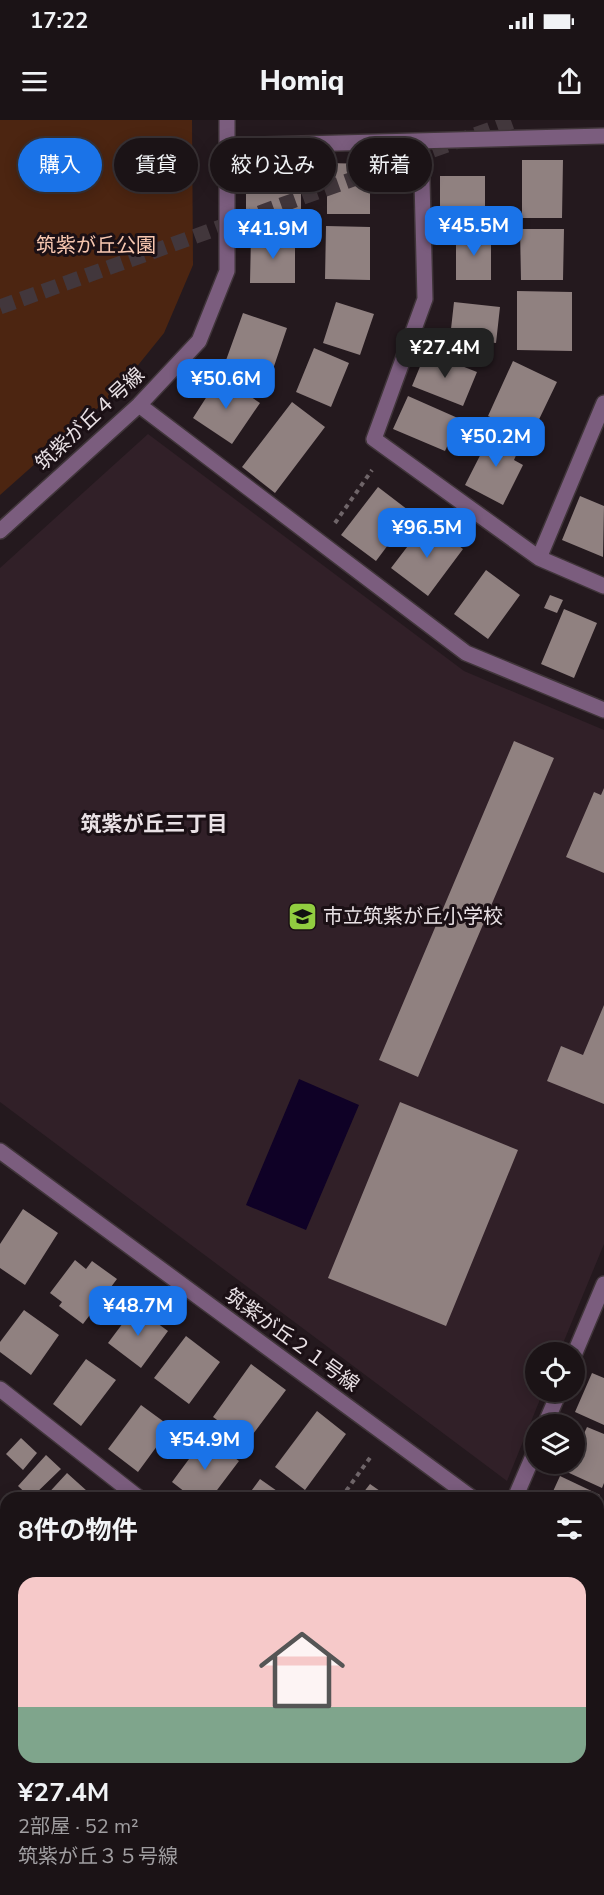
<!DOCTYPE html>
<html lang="ja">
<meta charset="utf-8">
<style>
:root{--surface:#1b1316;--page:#282023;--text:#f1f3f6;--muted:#a09ea1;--line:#393235;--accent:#1a73e8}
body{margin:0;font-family:"Nunito Sans","Noto Sans JP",sans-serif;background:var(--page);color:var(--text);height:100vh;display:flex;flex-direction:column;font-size:22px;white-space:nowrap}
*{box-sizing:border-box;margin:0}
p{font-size:20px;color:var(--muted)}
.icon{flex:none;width:33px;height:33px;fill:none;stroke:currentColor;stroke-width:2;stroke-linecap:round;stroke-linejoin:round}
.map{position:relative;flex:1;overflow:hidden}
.side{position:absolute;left:0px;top:1372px;width:604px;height:404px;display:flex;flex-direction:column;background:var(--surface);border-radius:18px 18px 0 0;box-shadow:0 3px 15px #0003,0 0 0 2px var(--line)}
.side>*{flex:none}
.hud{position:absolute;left:18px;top:18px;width:568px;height:54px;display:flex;gap:12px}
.controls{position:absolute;left:525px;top:1222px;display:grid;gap:12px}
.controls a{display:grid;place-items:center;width:60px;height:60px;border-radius:50%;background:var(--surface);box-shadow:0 3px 15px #0003,0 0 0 2px var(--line);font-size:30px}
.price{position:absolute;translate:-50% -51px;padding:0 14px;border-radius:12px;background:var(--accent);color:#fff;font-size:20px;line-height:39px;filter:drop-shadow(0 2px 3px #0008)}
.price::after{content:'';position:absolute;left:50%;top:36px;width:18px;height:14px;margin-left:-9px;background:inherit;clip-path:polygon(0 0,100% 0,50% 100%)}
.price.selected{background:#222;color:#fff}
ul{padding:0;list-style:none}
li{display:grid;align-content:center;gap:12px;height:318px;padding:0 18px}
li span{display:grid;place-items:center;height:186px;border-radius:18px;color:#555}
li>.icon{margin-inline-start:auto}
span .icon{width:108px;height:108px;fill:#fffc;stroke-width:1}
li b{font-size:26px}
h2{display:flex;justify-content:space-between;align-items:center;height:72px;padding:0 18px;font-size:26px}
.tag{padding:0 21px;border-radius:27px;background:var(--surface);box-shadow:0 3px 15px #0003,0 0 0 2px var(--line);font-size:21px;line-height:54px}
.tag.selected{background:var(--accent);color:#fff}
.status{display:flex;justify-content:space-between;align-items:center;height:42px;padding:0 30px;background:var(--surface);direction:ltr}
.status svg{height:16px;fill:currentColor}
header{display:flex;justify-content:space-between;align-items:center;height:78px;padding:0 18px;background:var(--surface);font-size:27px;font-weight:800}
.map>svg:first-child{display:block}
</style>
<div class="status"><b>17:22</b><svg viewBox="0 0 49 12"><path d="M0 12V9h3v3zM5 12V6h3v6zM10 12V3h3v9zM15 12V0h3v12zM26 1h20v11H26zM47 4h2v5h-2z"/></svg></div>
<header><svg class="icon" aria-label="menu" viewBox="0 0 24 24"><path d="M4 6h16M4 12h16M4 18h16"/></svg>Homiq<svg class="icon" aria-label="share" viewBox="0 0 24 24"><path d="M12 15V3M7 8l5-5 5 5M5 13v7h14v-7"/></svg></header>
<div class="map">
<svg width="604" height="1775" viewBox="0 0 604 1775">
<rect width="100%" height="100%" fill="#24191e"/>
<path fill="#312028" d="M148 314 464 551 604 610V1124L559 1233H536V1272H543L507 1361 0 982V448Z"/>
<path fill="#4c2511" d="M0 0H192L193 145 164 213 118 270 0 375Z"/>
<path fill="#0f0126" d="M299 959 359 985 306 1110 246 1085Z"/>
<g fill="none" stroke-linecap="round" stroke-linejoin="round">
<path stroke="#0f0126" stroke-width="64" d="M0 1537 6 1543
M213 1770 218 1775"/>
</g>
<path fill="#908180" d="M262 40 290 41V53H301V92H246V53H262Z
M522 40H563L562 98H522Z
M327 43 370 44V94H327Z
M440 56H485V97H440Z
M326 106 370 107V160L325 159Z
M520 109H564L563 160H521Z
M477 110 491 111V160H456V116H477Z
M251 116H295V163H250Z
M517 171 572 172V231L517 230Z
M336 182 374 194 360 235 323 223Z
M454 182 500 187 496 223 450 218Z
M243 193 287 208 270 258 225 243Z
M314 228 349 243 331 287 296 272Z
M426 232 477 252 463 286 412 266Z
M513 241 557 262 531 316 488 296Z
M220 256 260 283 232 324 193 298Z
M408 276 460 299 445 331 393 309Z
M292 282 325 307 275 373 242 347Z
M493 310 521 324 514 340 523 345 503 385 465 365Z
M378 367 412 393 376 441 341 415Z
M580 376 604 386 603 437 562 420Z
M427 401 463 429 428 476 391 448Z
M486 450 520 475 488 519 454 494Z
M550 475 563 480 557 493 544 488Z
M564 489 597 503 574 558 541 544Z
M514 621 554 638 418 957 379 940Z
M604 668V753L566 737 594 672 601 675Z
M604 885V984L547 961 561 926 583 935Z
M400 982 518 1030 446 1206 328 1158Z
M23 1089 58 1113 25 1165 0 1148V1124Z
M75 1140 86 1149 92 1141 117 1159 83 1204 59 1186 62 1182 50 1173Z
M135 1187 168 1211 141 1248 108 1223Z
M24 1190 59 1215 31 1255 0 1232V1222Z
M186 1216 220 1242 189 1284 154 1258Z
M86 1239 116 1260 81 1306 53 1284Z
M251 1244 286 1270 247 1322 213 1297Z
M592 1253 604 1258V1305L575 1292Z
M141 1285 171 1307 138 1352 108 1329Z
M317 1291 346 1314 305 1370 275 1347Z
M587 1307 604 1314V1363L602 1368 567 1352 570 1344H574V1335Z
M206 1316 239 1341 211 1378H180L185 1372 172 1362Z
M21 1318 37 1333 23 1350 6 1334Z
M46 1335 61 1349 31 1378 18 1366Z
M67 1353 87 1371 80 1378H44Z
M560 1356 600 1375 599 1378H550Z
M260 1359 287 1378H246Z
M370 1364 390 1378H359Z
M604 1521V1587L598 1595V1528Z
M4 1621 6 1623V1679L0 1672V1625Z
M598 1635 604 1639V1681L598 1689Z
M112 1770H129L134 1775H106Z
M507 1770H559L553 1775H502Z"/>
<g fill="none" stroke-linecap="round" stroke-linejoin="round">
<path stroke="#42373c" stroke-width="15" stroke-dasharray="15 8" stroke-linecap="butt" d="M0 187 516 0"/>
<defs>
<path id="minor" d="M421 21 425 179 374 319 539 438 604 466
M228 26 604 16
M139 285 466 533 604 590
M0 411 139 285 199 221 227 151V0
M539 438 604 283
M0 1031 472 1378
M574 1235 604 1164
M0 1269 139 1378
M545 1305 559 1272
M515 1378 536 1329
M598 1470 604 1474
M0 1492 6 1498
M598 1718 604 1722
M0 1721 6 1727
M45 1770 49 1775
M252 1770 256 1775
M483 1775 487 1770"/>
</defs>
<use href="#minor" stroke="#40353a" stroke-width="18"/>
<path stroke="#6f6569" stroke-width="4" stroke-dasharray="4.5 4.5" stroke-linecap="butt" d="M335 403 372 350
M341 1378 372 1335
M0 1450 6 1457
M284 1770 289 1775"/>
<use href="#minor" stroke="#7b5d7e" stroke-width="15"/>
</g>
<defs>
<symbol id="school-square" viewBox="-11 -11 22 22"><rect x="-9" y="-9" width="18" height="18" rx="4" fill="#91cd40" stroke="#1b1015"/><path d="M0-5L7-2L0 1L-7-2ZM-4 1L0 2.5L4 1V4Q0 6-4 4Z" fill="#111"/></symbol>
</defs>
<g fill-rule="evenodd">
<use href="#school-square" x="286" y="780" width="33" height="33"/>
</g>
<g text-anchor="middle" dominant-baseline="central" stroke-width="6" stroke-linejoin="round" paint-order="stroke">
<g font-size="20" fill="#f7c7b0" stroke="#1b1015">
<text x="96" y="125">筑紫が丘公園</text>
</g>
<g font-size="20" fill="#e9e1e5" stroke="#1b1015">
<text transform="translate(90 299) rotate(-43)">筑紫が丘４号線</text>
<text transform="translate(292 1220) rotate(36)">筑紫が丘２１号線</text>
</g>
<g font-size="20" fill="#e9e1e5" stroke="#1b1015" text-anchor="start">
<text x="323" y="796">市立筑紫が丘小学校</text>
</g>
<g font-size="21" font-weight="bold" fill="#e9e1e5" stroke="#1b1015">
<text x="154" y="704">筑紫が丘三丁目</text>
</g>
</g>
</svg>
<div class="controls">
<a><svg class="icon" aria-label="locate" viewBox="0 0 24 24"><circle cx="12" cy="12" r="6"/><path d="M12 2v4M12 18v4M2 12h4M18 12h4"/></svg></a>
<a><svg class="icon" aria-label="layers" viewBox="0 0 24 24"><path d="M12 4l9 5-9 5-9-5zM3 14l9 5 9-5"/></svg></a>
</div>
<b class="price" style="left:474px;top:137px">¥45.5M</b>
<b class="price" style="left:273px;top:140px">¥41.9M</b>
<b class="price selected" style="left:445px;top:259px">¥27.4M</b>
<b class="price" style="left:226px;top:290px">¥50.6M</b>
<b class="price" style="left:496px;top:348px">¥50.2M</b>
<b class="price" style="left:427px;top:439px">¥96.5M</b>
<b class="price" style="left:138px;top:1217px">¥48.7M</b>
<b class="price" style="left:205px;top:1351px">¥54.9M</b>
<div class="hud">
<a class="tag selected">購入</a>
<a class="tag">賃貸</a>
<a class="tag">絞り込み</a>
<a class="tag">新着</a>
</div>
<section class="side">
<h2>8件の物件<svg class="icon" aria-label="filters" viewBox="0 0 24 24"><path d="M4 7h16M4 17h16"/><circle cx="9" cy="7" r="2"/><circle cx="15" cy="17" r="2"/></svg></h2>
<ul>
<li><span style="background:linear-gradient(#f6c9c9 70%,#7fa58c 0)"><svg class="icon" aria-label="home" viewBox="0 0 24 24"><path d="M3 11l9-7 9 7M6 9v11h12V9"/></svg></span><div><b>¥27.4M</b><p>2部屋 · 52 m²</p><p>筑紫が丘３５号線</p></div></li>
</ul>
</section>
</div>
